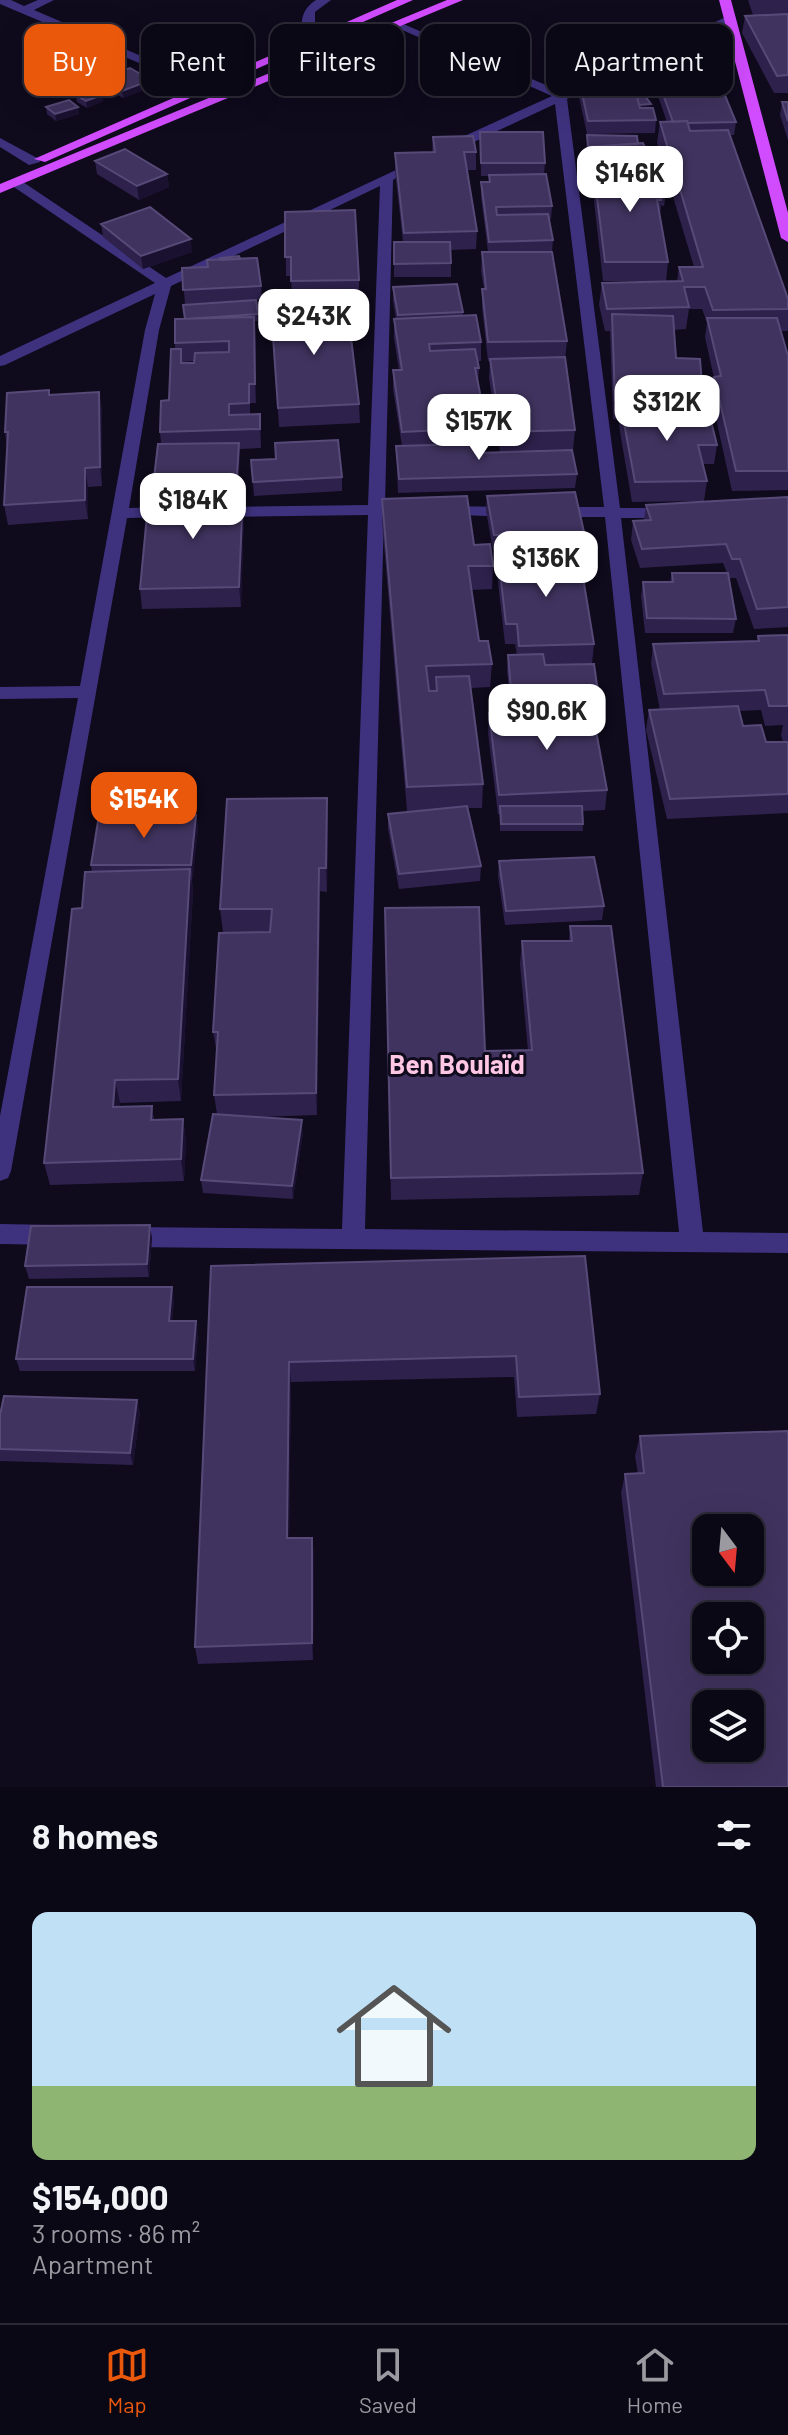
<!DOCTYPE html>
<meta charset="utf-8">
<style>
:root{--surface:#0b0815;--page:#14111e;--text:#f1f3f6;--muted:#9a9aa0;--line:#2b2934;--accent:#ea580c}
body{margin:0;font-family:Barlow,sans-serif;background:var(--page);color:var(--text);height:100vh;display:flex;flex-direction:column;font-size:30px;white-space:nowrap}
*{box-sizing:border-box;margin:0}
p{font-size:26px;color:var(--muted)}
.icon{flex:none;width:44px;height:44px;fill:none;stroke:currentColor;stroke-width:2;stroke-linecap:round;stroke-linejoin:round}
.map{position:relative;height:1787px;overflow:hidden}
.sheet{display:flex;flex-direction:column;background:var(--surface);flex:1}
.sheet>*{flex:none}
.top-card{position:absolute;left:24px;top:24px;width:740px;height:72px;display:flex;gap:16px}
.needle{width:52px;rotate:164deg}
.buttons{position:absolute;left:692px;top:1514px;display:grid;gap:16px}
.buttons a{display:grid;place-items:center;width:72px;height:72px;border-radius:16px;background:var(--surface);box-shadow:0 8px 32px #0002,0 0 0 2px var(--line);font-size:40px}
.price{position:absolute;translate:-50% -68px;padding:0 18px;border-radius:16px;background:#fff;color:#222;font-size:26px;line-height:52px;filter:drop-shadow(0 2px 4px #0008)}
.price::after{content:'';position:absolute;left:50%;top:48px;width:24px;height:18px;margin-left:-12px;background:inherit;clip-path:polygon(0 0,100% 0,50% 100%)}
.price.active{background:var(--accent);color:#fff}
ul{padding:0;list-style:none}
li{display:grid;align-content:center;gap:16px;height:424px;padding:0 32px}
li span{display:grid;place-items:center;height:248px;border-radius:16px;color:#555}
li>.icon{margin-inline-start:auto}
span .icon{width:144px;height:144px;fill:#fffc;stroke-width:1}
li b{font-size:34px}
h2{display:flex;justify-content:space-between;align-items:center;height:96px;padding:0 32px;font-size:34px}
.pill{padding:0 28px;border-radius:16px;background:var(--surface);box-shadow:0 8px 32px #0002,0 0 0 2px var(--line);font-size:28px;line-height:72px}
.pill.active{background:var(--accent);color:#fff}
.tab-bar{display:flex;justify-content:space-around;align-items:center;height:112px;border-top:2px solid var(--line);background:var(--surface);font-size:22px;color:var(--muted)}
.tab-bar a{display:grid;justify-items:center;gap:4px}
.tab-bar .active{color:var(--accent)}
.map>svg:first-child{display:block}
</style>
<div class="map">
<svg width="788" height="1787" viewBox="0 0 788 1787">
<rect width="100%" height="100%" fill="#0f0a1c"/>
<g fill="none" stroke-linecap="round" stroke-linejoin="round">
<path fill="#3e327e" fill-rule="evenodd" d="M316 0H331L315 12V40L336 50V56H328L303 42C301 24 299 11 316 0Z"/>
<path fill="#3e327e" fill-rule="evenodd" d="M0 0H11L24 6 38 0H54L34 10 234 96 224 99 0 4Z
M726 17 736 19 567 99 620 508H671L679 513 671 518H621L703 1232 788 1233V1253L124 1247 116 1244 112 1237 116 1230 124 1227 342 1229 368 515 219 517 211 512 219 507 368 505 380 186 171 286 159 330 129 508 171 507 179 512 171 517 127 518 11 1171 8 1178 0 1181V1116L78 698 0 699V687L80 686 145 330 155 294 5 365 0 366V356L155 283 8 183 20 180 166 278 398 169 404 173 393 180 385 505 397 507 399 510 397 513 384 515 365 1229 679 1232 605 517H555L547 512 555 507H604L555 104 457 150H447V144L552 96 391 25 401 23 562 92Z
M0 138 39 159 40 162 29 165 0 147Z
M443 506 511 507 519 512 511 517 437 514V508Z
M0 1224 56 1225 64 1228 68 1235 64 1242 56 1245 0 1244Z"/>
<path fill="#d14cff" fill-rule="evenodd" d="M397 0H413L45 162 34 159Z
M447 0H463L0 193V184Z
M719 0H731L788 213V242L781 238Z"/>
</g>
<path fill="#2e214c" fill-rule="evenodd" d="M748 0H788V93H774L742 33 745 16 753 15Z
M101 79 152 87 123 98 102 85Z
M579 79 637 97 651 108 656 120 655 133 587 134 578 92Z
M659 83 736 122 734 135H730L788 299V331H781L788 356V490L732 491 711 396 714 378 705 337 707 323 702 309H689L686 329 674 330 676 358 702 385 699 404 685 403 684 406 706 425 717 445 714 464H703L707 481 704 501 632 502 619 426 620 420 613 419 610 331H605L599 305 602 283 677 281 679 267H694L657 143 660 122H667L658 96Z
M76 95 103 101 87 108 77 102Z
M782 102H788V140L780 115Z
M46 107H78L79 114 56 121 47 114Z
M480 132 545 163 544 174 552 206 551 219H549L553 240 552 252 567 341 565 360 575 430 573 450H572L577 474 575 488 398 493 396 446H402L393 389V370H399L394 338V319H396L393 301V287L463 312V316L481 342V361H477L479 368 478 384 487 428 486 448H475V453L500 452 489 378 490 361H488L482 308V289H484L481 271 482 252H488L481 196V182H489V176H481Z
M587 135 638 144 649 156 660 161 658 174 646 175 667 187 664 206 661 205 660 214 668 262 666 281H603L592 183V173L587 160Z
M433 137 476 152V170H467L477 231 476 249 451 250V277H394V242H403L395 171V153L432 152Z
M95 161 167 174 169 187 139 200 97 174Z
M285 212 359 280V298L292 300 291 276H286Z
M101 224 192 252 143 269 103 237Z
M240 259 261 286 262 299 256 300 258 321H255L256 403H250V414H260L261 448 240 449 238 490 156 492 154 478 161 444 160 432 169 400 175 349V343L185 319 247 300 185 304 182 268 208 267ZM194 361V363H182V362Z
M271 308 359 404 360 423 279 427Z
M49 390V395L99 392 102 411V486L88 487V519L8 525 4 505 7 448 5 432Z
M251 460 342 477V491L254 496Z
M243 492 244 511 241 607 142 609 140 589Z
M487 496 584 532 583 546 493 550 486 511Z
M788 497V627L754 629 736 578H729L736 619 733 633H645L641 596 643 582H670L672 573H727L723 563 640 568 631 540 633 521 644 520 646 505Z
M382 499 474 545 493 566 492 589 471 590 479 641 492 664 490 687 471 688 483 784 482 808H468L481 866 480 881 399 889 388 829V814L435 810 407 811 382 522Z
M498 555 594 644 592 664 599 699 598 714H593L607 790 605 810 582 811 583 831H500V814H498L488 733 489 713 511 712 507 670 508 655H517L515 644H505L497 574Z
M788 635V813L667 819 646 730 649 710H660L651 664 653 644 757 641 758 636ZM761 710 765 726 783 725 781 735 783 742H766L743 726 739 711Z
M196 815 198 829 192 880 193 892 181 1101 120 1103 119 1107 152 1106 154 1120 183 1119 186 1141 184 1181 50 1185 44 1163 92 872 91 865Z
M328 821 327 892 320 891 317 1115 257 1117 303 1133 293 1199 203 1193 201 1180 217 1114 214 1095 217 1054 213 1032 270 932H223L220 909Z
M499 861 604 906 602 920 505 925 498 876Z
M385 908 485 1051H528L520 964 522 941H569L570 926 643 1173 639 1195 391 1200Z
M152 1238 149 1277 29 1279 25 1266Z
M585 1256 600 1394 596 1414 517 1417 514 1377 291 1382 289 1538H312L314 1557 313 1660 198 1664 195 1647 211 1266Z
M174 1300 172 1321 198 1334 195 1371H20L16 1359Z
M140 1412 133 1465 0 1461V1415Z
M640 1436 788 1787H656L621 1493 625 1474H638L635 1456Z"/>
<path fill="#1a1130" d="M151 80 152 87 123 98 122 91Z
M102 95 103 101 87 108 86 101Z
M651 104 650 111 639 112V105Z
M78 107 79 114 56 121 55 114Z
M167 174 169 187 139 200 137 186Z
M191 239 192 252 143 269 141 256Z
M254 317 256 336V403L255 384Z
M99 392 102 411V486L100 467Z
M239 443 240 457 238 490 237 476Z
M85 468 88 487V519L85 500Z
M243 492 244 511 241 607 239 587Z
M327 798 328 821 327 892 326 868Z
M196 815 198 829 193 880 191 865Z
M319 868 320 891 317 1115 316 1093Z
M190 869 193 892 181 1101 178 1079Z
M115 1080 120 1103 118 1130 113 1107Z
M183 1119 186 1141 184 1181 181 1159Z
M302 1120 303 1133 293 1199 292 1186Z
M150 1225 152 1238 149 1277 147 1264Z
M172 1287 174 1300 171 1334 169 1321Z
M196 1321 198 1334 195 1371 193 1359Z
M289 1362 291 1382 289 1557 287 1538Z
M137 1400 140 1412 133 1465 130 1453Z
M312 1538 314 1557 313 1660 312 1643Z"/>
<path fill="#40335f" stroke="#574a78" stroke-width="2" fill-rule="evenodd" d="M788 14V75L777 76 745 16Z
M130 68 151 80 122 91 101 79Z
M632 78 640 108H653L656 120 588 121 579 79Z
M719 81 736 122 688 123 687 121 673 122 659 83Z
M92 89 102 95 86 101 76 95Z
M645 96 651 104 639 105 637 97Z
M69 100 78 107 55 114 46 107Z
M782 102H788V121Z
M687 121 690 131 728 130 788 299V309L713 310 705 287H684L689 307 607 309 602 283 683 281 679 267H703L660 122Z
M480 132H543L545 163H481Z
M587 135 637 136 638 144 588 147Z
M473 136 476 152H464L477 231 404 233 395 153 435 152 433 137Z
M643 143 649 156 657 155 660 161 596 165 588 147Z
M125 149 167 174 137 186 95 161Z
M593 165H644L646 176H664L667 187H659L661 200H657L668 262H605Z
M546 174 552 206 496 207 497 215 548 214 553 240 489 242 481 182H490L489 175Z
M150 207 191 239 141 256 101 224Z
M355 210 359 280 291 281V257H285V212Z
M394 242H450L451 263 394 264Z
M482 252H552L567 341 488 342 482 289H486Z
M239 256 240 259 221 260 220 258Z
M257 258 261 286 183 290 182 268 208 267 207 260Z
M457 284 463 312 398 315 393 287Z
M256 300 258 314 185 319 183 305Z
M347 304 359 404 278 408 271 308Z
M612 314 673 316 676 358 700 359 702 385 684 384 685 402 615 400Z
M476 315 481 342 429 344 430 351 475 349 479 368H475L487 428 402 432 393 370H402L394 319Z
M254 317 255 384H249V403L229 404V415L260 414V429L160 432 161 401 169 400 171 349H181V363H194L195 353 229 352V341L175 343V319Z
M707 318H777L788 356V471H736L714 377 721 376Z
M565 357 575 430 501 432 490 359Z
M49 390V395L99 392 100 467 85 468V500L4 505 8 432H5L7 393Z
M702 406 706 425H712L717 445H698L707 481 635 482 621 407Z
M338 440 342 477 253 482 251 460 276 459 275 443Z
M239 443 237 476 154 478 158 444Z
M474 444 475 453 572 450 577 474 399 479 396 446Z
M243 492 239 587 140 589 149 494Z
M575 492 584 532 494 535 487 496Z
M467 496 474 545 490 544 493 566H468L479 641H488L492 664 426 666 429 691H437L436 677 469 676 483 784 407 787 382 499Z
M788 497V607L757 609 740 559H732L726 544 642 549 633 521 651 520 646 505Z
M579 553 594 644 519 646 517 624H506L498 555Z
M672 573H728L736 619 647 618 643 582H673Z
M788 635V706H769L765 690 664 694 653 644 759 641 758 636Z
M543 654 545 665 594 664 599 699 512 701 508 655Z
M738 706 743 726 761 725 766 742H788V794L670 799 649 710Z
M592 709 607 790 499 795 489 713Z
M327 798 326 868H319L316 1093 214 1095 218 1032H213L219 933 270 932 272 909H220L227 799Z
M467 806 481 866 399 874 388 814Z
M500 806H582L583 824H501Z
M99 815H196L191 865H91Z
M594 857 604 906 506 911 499 861Z
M190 869 178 1079 115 1080 113 1107 152 1106 151 1120 183 1119 181 1159 44 1163 72 909 82 908 85 872Z
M479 907 485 1051 532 1050 522 941H572L570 926H611L643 1173 391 1178 385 908Z
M213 1114 302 1120 292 1186 201 1180Z
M150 1225 147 1264 25 1266 31 1226Z
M585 1256 600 1394 519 1397 516 1356 289 1362 287 1538H312V1643L195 1647 211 1266Z
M27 1287H172L169 1321H196L193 1359H16Z
M4 1396 137 1400 130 1453 0 1449V1415Z
M788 1431V1787H663L625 1474 644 1473 640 1436ZM706 1528H750V1572H706ZM706 1616H750V1660H706ZM706 1704H750V1748H706Z"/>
<g text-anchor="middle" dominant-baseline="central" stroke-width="6" stroke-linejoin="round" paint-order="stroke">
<g font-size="26" font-weight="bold" fill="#ffc7e4" stroke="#0f0a1c">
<text x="457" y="1063">Ben Boulaïd</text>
</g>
</g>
</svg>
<div class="buttons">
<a><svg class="needle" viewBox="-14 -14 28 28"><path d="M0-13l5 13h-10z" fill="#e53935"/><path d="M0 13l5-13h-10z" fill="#9a9aa0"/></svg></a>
<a><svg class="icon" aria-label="locate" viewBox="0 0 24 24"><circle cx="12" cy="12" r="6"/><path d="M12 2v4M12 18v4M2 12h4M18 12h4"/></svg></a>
<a><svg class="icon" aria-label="layers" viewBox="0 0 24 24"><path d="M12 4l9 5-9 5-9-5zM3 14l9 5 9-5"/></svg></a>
</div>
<b class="price" style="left:630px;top:214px">$146K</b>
<b class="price" style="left:314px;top:357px">$243K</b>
<b class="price" style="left:667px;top:443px">$312K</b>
<b class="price" style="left:479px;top:462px">$157K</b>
<b class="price" style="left:193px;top:541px">$184K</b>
<b class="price" style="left:546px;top:599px">$136K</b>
<b class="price" style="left:547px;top:752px">$90.6K</b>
<b class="price active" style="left:144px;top:840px">$154K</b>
<div class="top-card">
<a class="pill active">Buy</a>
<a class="pill">Rent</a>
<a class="pill">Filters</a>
<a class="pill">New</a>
<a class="pill">Apartment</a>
</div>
</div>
<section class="sheet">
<h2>8 homes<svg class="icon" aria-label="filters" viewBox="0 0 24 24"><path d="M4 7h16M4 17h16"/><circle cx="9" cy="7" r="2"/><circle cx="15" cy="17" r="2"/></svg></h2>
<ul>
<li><span style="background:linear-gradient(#bfe0f5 70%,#8fb573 0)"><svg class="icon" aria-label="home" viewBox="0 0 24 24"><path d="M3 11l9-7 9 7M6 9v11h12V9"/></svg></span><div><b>$154,000</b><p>3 rooms · 86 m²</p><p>Apartment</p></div></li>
</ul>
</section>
<nav class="tab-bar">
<a class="active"><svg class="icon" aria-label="map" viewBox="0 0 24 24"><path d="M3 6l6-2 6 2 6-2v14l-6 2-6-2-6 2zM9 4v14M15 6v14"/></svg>Map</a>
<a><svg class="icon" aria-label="saved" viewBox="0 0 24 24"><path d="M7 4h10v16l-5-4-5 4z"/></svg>Saved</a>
<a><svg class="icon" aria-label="home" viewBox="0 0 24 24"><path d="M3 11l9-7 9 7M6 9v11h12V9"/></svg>Home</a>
</nav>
